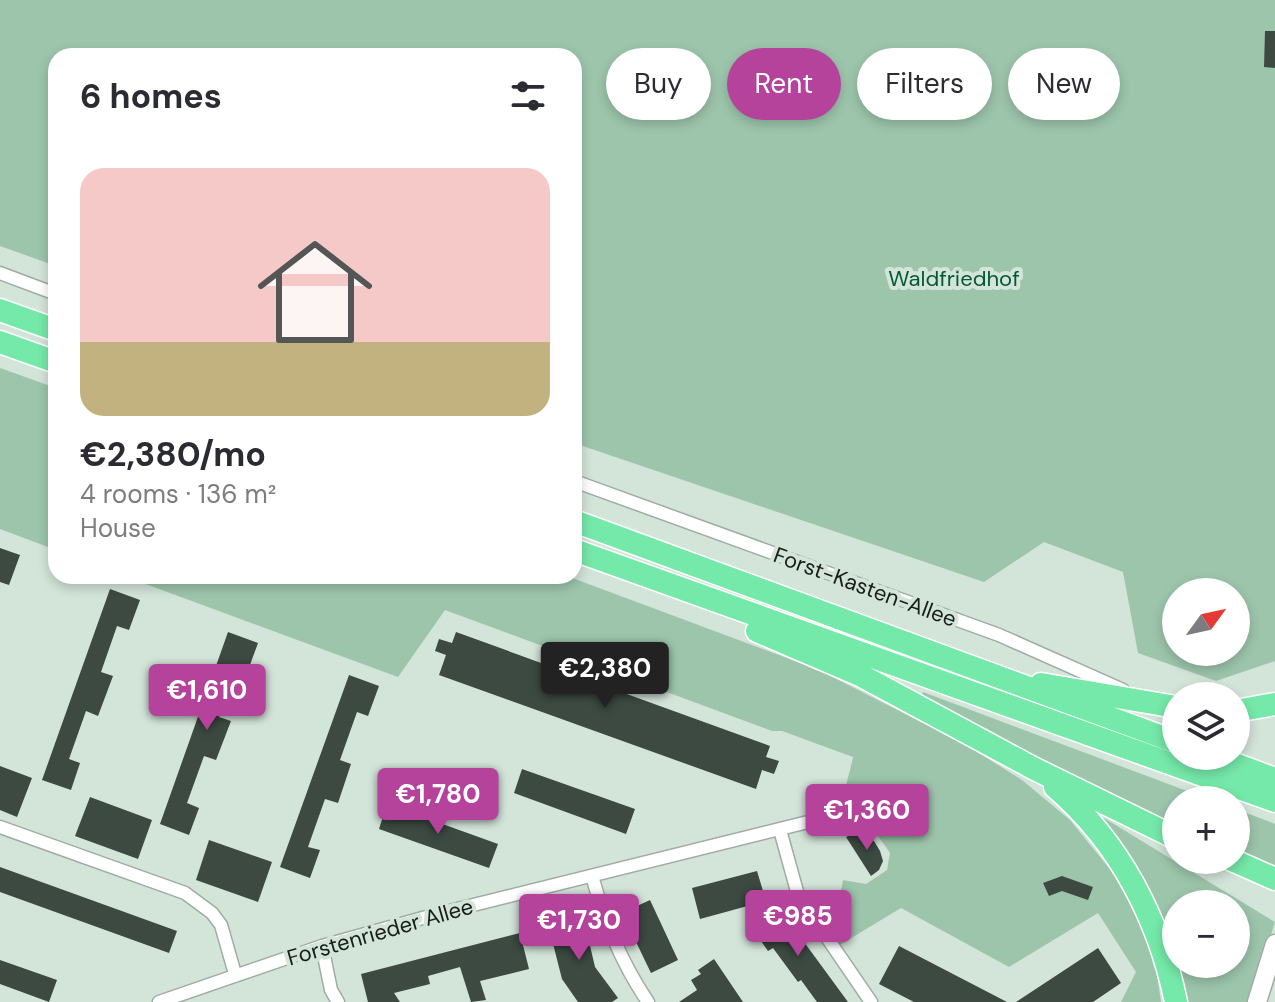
<!DOCTYPE html>
<meta charset="utf-8">
<style>
:root{--surface:#fff;--page:#f2f2f3;--text:#2b2b33;--muted:#7c7c81;--accent:#b5429b}
body{margin:0;font-family:"DM Sans",sans-serif;background:var(--page);color:var(--text);height:100vh;display:flex;flex-direction:column;font-size:30px;white-space:nowrap}
*{box-sizing:border-box;margin:0}
p{font-size:26px;color:var(--muted)}
.icon{flex:none;width:44px;height:44px;fill:none;stroke:currentColor;stroke-width:2;stroke-linecap:round;stroke-linejoin:round}
.map{position:relative;flex:1;overflow:hidden}
.drawer{position:absolute;left:48px;top:48px;width:534px;height:536px;display:flex;flex-direction:column;background:var(--surface);border-radius:24px;box-shadow:0 4px 12px #0003}
.drawer>*{flex:none}
.hud{position:absolute;left:606px;top:48px;width:548px;height:72px;display:flex;gap:16px}
.needle{width:52px;rotate:57deg}
.controls{position:absolute;left:1162px;top:578px;display:grid;gap:16px}
.controls a{display:grid;place-items:center;width:88px;height:88px;border-radius:50%;background:var(--surface);box-shadow:0 4px 12px #0003;font-size:40px}
.price{position:absolute;translate:-50% -68px;padding:0 18px;border-radius:8px;background:var(--accent);color:#fff;font-size:26px;line-height:52px;filter:drop-shadow(0 2px 4px #0008)}
.price::after{content:'';position:absolute;left:50%;top:48px;width:24px;height:18px;margin-left:-12px;background:inherit;clip-path:polygon(0 0,100% 0,50% 100%)}
.price.selected{background:#222;color:#fff}
ul{padding:0;list-style:none}
li{display:grid;align-content:center;gap:16px;height:424px;padding:0 32px}
li span{display:grid;place-items:center;height:248px;border-radius:24px;color:#555}
li>.icon{margin-inline-start:auto}
span .icon{width:144px;height:144px;fill:#fffc;stroke-width:1}
li b{font-size:34px}
h2{display:flex;justify-content:space-between;align-items:center;height:96px;padding:0 32px;font-size:34px}
.pill{padding:0 28px;border-radius:36px;background:var(--surface);box-shadow:0 4px 12px #0003;font-size:28px;line-height:72px}
.pill.selected{background:var(--accent);color:#fff}
.map>svg:first-child{display:block}
</style>
<div class="map">
<svg width="1275" height="1002" viewBox="0 0 1275 1002">
<rect width="100%" height="100%" fill="#d3e4d9"/>
<path fill="#9dc5ac" fill-rule="evenodd" d="M0 0H1275V661L1216 681 1138 653 1123 572 1044 542 984 582 574 443V56H56V266L0 246ZM1176 592H1236V652H1176Z
M0 368 56 388V550L0 529Z
M124 576H567L819 670 966 745 1022 780 1070 820 1123 885 1153 947 1161 1002H1121L1136 972 1098 913 1009 967 901 908 838 946 832 937 843 880 866 884 887 870 890 853 876 833 860 826 845 833C836 805 848 784 853 757L782 731H772L445 610 398 677Z
M923 692 1211 800H1176V836L921 696Z
M1236 809 1275 824V888L1221 860H1236Z
M1104 818 1275 922 1250 1002H1185L1177 964H1236V904H1176V960L1157 905 1103 827Z"/>
<path fill="#3c4a41" d="M1265 31H1275V68L1264 67Z
M0 548 20 555 9 585 0 582Z
M110 589 140 600 129 630 117 626 101 672 113 676 98 716 86 711 69 759 80 763 71 790 42 780Z
M228 632 258 643 247 673 236 669 219 717 231 721 216 760 204 756 187 803 199 808 189 835 160 824Z
M456 632 770 746 766 757 779 761 774 774 762 770 756 789 439 675 446 655 435 651 439 639 452 643Z
M349 675 379 686 368 716 357 712 340 760 351 764 338 803 325 799 308 847 320 850 310 878 280 867Z
M0 766 32 778 17 817 0 810Z
M522 769 635 809 626 834 514 793Z
M90 797 152 820 138 859 75 836Z
M387 804 498 844 489 868 379 829Z
M855 833 865 835 874 841 880 851 883 861 879 870 871 876 846 837Z
M209 840 272 862 258 902 196 880Z
M0 867 177 931 169 953 0 892Z
M757 871 766 901 700 919 692 888Z
M1062 876 1093 887 1088 900 1062 891 1049 896 1043 883Z
M650 900 678 960 651 973 622 913Z
M778 910 802 944 804 942 848 1002H817L801 980 798 982 773 948 768 951 752 928Z
M583 916 595 967 618 998 612 1002H578L562 979 548 924Z
M520 933 529 969 480 981 486 1000 471 1002 460 967 428 976 430 984 394 993 400 1002H368L361 974Z
M899 946 1007 1002H914L879 984Z
M1098 948 1121 983 1093 1002H1016Z
M714 959 743 1002H679L697 990 691 980 701 974 698 970Z
M0 960 57 980 49 1002 0 984Z"/>
<g fill="none" stroke-linecap="round" stroke-linejoin="round">
<defs>
<path id="street" d="M0 273 56 294
M574 481 999 635 1123 690
M0 827 185 893 212 913 221 925 235 974
M780 830 798 895 871 1002
M592 876C605 922 621 962 648 1002
M322 946 331 990 338 1002
M159 1002 322 946 437 914 820 819 831 814 832 808"/>
<path id="secondary" d="M1257 1002 1275 944"/>
<path id="highway" d="M0 310 56 330
M0 342 56 362
M574 521 1176 742
M574 550 1275 801
M757 631 862 676 1033 768 1176 838
M1041 684 1176 707
M1236 711 1275 704
M1213 756 1275 779
M1055 787C1120 843 1159 919 1176 1002
M1232 860 1275 879"/>
</defs>
<use href="#street" stroke="#9eada3" stroke-width="15"/>
<use href="#secondary" stroke="#9eada3" stroke-width="21"/>
<use href="#highway" stroke="#fff" stroke-width="25"/>
<use href="#street" stroke="#fff" stroke-width="12"/>
<use href="#secondary" stroke="#fff" stroke-width="18"/>
<use href="#highway" stroke="#75e9a9" stroke-width="22"/>
</g>
<g text-anchor="middle" dominant-baseline="central" stroke-width="8" stroke-linejoin="round" paint-order="stroke">
<g font-size="22" fill="#045835" stroke="#d3e4d9">
<text x="954" y="278">Waldfriedhof</text>
</g>
<g font-size="22" fill="#171d19" stroke="#d3e4d9">
<text transform="translate(865 587) rotate(20)">Forst-Kasten-Allee</text>
<text transform="translate(380 932) rotate(-16)">Forstenrieder Allee</text>
</g>
</g>
</svg>
<div class="controls">
<a><svg class="needle" viewBox="-14 -14 28 28"><path d="M0-13l5 13h-10z" fill="#e53935"/><path d="M0 13l5-13h-10z" fill="#7c7c81"/></svg></a>
<a><svg class="icon" aria-label="layers" viewBox="0 0 24 24"><path d="M12 4l9 5-9 5-9-5zM3 14l9 5 9-5"/></svg></a>
<a>+</a>
<a>−</a>
</div>
<b class="price selected" style="left:605px;top:710px">€2,380</b>
<b class="price" style="left:207px;top:732px">€1,610</b>
<b class="price" style="left:438px;top:836px">€1,780</b>
<b class="price" style="left:867px;top:852px">€1,360</b>
<b class="price" style="left:798px;top:958px">€985</b>
<b class="price" style="left:579px;top:962px">€1,730</b>
<div class="hud">
<a class="pill">Buy</a>
<a class="pill selected">Rent</a>
<a class="pill">Filters</a>
<a class="pill">New</a>
</div>
<section class="drawer">
<h2>6 homes<svg class="icon" aria-label="filters" viewBox="0 0 24 24"><path d="M4 7h16M4 17h16"/><circle cx="9" cy="7" r="2"/><circle cx="15" cy="17" r="2"/></svg></h2>
<ul>
<li><span style="background:linear-gradient(#f6c9c9 70%,#c2b280 0)"><svg class="icon" aria-label="home" viewBox="0 0 24 24"><path d="M3 11l9-7 9 7M6 9v11h12V9"/></svg></span><div><b>€2,380/mo</b><p>4 rooms · 136 m²</p><p>House</p></div></li>
</ul>
</section>
</div>
